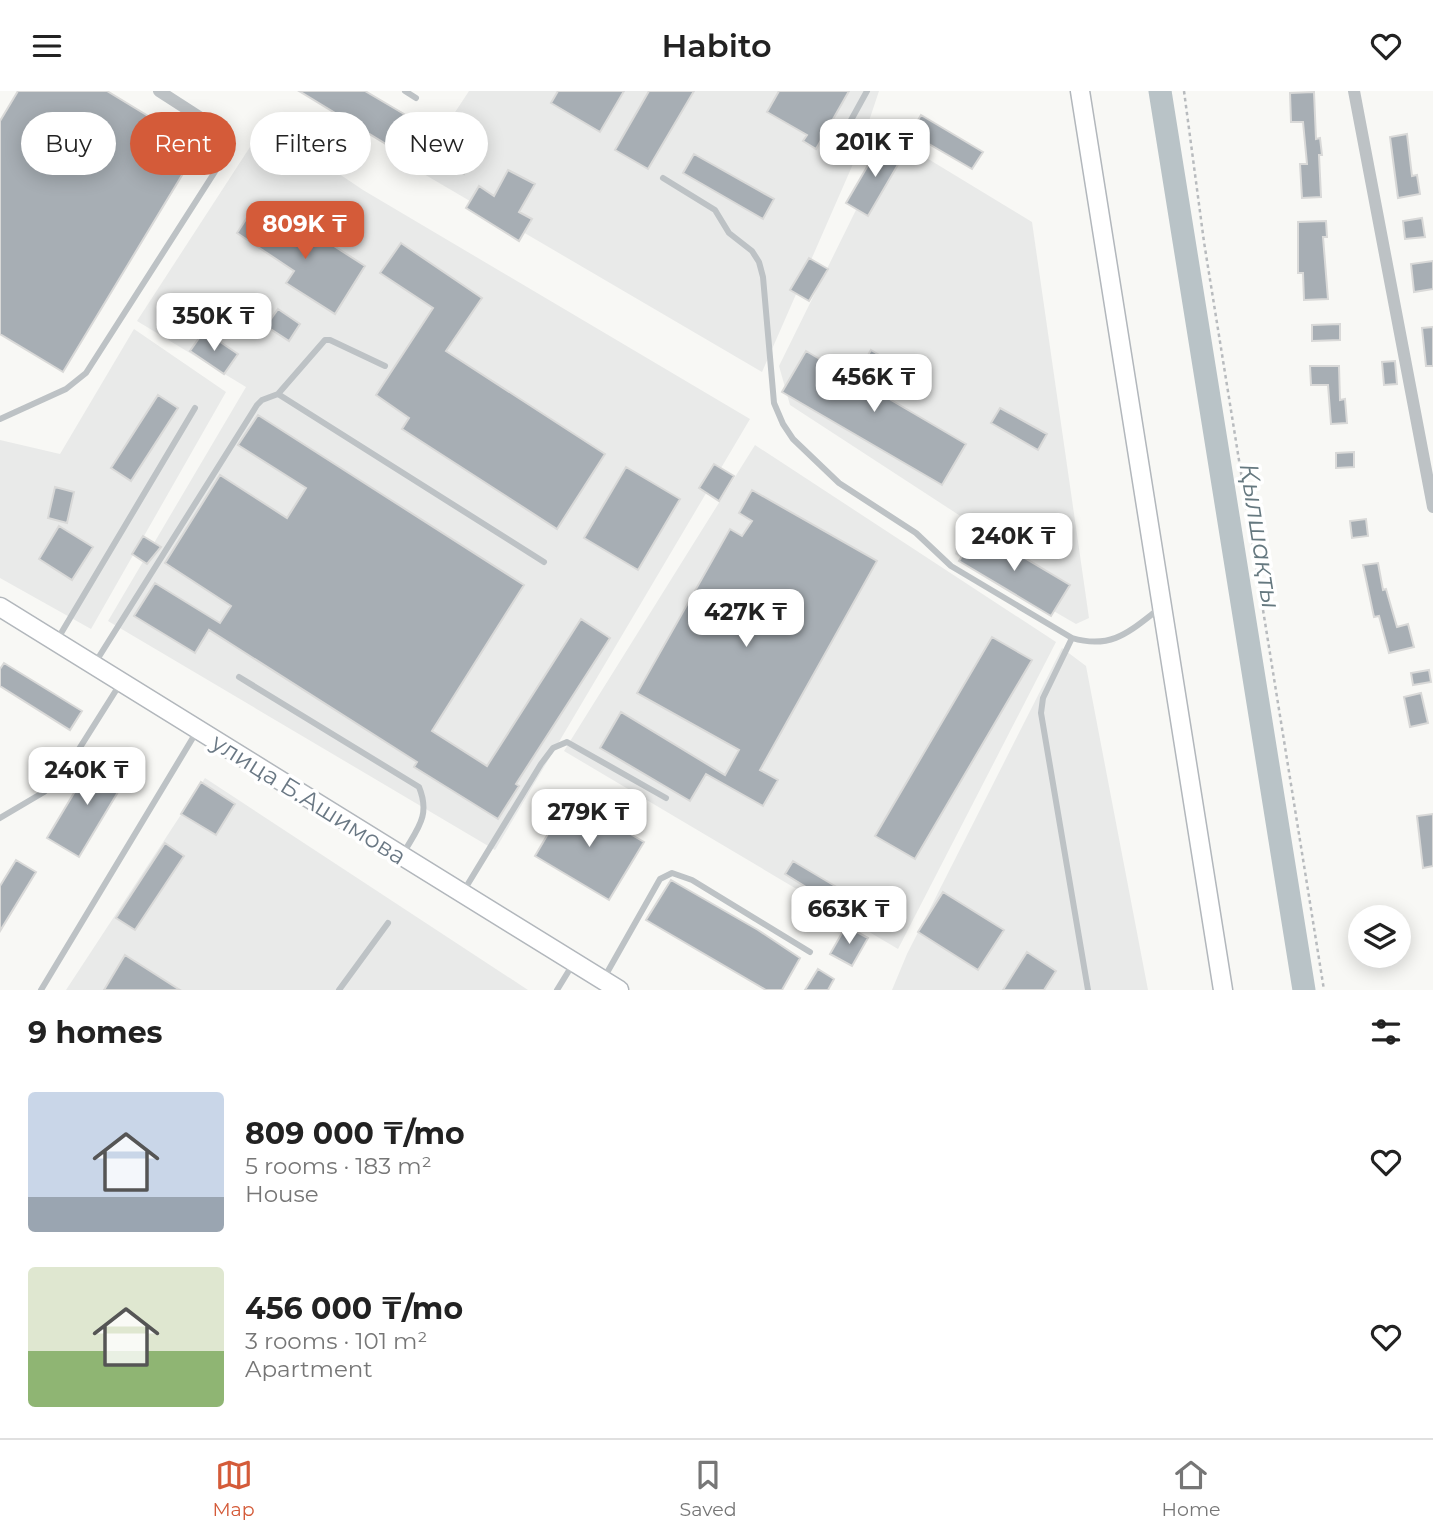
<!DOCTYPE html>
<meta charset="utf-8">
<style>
:root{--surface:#fff;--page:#f2f2f2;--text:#222;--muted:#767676;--line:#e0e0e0;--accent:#d45b39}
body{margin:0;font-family:Montserrat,sans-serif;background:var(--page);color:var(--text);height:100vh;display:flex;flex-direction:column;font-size:26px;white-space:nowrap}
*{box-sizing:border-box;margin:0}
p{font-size:23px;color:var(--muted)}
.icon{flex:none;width:38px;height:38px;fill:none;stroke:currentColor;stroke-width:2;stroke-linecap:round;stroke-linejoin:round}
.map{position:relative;height:899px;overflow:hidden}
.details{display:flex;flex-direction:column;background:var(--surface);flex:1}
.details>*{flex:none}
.hud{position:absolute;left:21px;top:21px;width:700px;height:63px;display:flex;gap:14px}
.tools{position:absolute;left:1348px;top:814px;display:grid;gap:14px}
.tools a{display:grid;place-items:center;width:63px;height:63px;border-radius:50%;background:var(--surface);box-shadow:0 4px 18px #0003;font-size:35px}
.price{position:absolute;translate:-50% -60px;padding:0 16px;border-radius:14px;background:#fff;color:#222;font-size:23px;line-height:46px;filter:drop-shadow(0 2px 4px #0008)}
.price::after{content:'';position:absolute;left:50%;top:42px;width:21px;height:16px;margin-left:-10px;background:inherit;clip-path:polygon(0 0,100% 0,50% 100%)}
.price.active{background:var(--accent);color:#fff}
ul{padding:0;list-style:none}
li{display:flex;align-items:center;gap:21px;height:175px;padding:0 28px}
li span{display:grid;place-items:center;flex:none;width:196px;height:140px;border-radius:7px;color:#555}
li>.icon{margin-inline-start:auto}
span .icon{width:84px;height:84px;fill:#fffc;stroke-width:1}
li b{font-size:30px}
h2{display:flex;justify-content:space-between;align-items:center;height:84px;padding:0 28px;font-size:30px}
.tag{padding:0 24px;border-radius:32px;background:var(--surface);box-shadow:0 4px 18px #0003;font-size:24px;line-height:63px}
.tag.active{background:var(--accent);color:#fff}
header{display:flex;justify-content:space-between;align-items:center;height:91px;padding:0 28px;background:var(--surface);font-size:32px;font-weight:600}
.menu{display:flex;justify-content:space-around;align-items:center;height:98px;border-top:2px solid var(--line);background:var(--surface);font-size:19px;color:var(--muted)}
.menu a{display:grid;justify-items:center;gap:4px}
.menu .active{color:var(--accent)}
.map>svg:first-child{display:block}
</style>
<header><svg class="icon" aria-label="menu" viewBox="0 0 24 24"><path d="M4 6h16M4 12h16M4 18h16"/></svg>Habito<svg class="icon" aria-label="heart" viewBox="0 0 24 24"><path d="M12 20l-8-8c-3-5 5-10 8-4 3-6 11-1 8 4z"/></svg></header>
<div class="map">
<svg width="1433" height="899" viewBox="0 0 1433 899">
<rect width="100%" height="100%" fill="#f8f8f5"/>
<path fill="#e9eae9" d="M469 0H879L860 57 762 281 417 79Z
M265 33 363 99 750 328 495 759 108 530 246 296 137 230Z
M892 46 1032 131 1089 527 1076 533 955 463 965 428 790 314 779 275Z
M134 238 226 301 91 538 0 487V349L60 363Z
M755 354 1056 551 898 858 564 660Z
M1062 557 1086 575 1148 899H892L907 863Z
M205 687 528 899H66Z"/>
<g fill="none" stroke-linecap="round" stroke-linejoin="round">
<path stroke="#b9c3c7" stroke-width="23" d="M1160 0 1304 899"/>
</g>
<path fill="#a7aeb4" stroke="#d9d9d8" stroke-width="2" d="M18 0H107L199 56 63 281 0 243V30Z
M299 0H365L404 23 386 53Z
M558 0H624L600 41 551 12Z
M649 0H694L648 78 615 59Z
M779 0H849L816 58 803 50 807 44 767 21Z
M1314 1 1316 48 1320 47 1322 64H1319L1321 106 1302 107 1300 73H1307L1303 31H1291L1290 2Z
M921 24 983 61 972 78 910 42Z
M1407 43 1412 85 1417 84 1420 103 1398 107 1390 46Z
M446 47 475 62 464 83 435 68Z
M881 52 903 65 868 125 846 112Z
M694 63 774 108 763 128 683 82Z
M508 79 535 93 519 121 532 128 519 150 466 117 479 95 494 105Z
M254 116 310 154 317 144 365 175 335 223 286 192 294 180 237 142Z
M1422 127 1425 146 1405 148 1403 130Z
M1326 130 1327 146H1323L1328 208 1304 209 1303 182H1298V131Z
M401 152 482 207 446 260 605 363 557 438 402 338 409 327 376 304 433 217 380 182Z
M809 167 828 178 809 210 790 199Z
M1433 170V198L1414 201 1411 173Z
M278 218 300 233 289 250 266 235Z
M1340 233V249L1312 250V234Z
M1433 236V275H1426L1422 237Z
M204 240 238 263 224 283 190 260Z
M871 259 891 271 874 299 966 353 942 394 782 301 806 260 854 288Z
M1395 270 1397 293 1384 294 1382 271Z
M1310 275H1339L1340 309 1345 308 1347 332 1331 333 1328 294H1311Z
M158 304 178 317 131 390 111 377Z
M1000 317 1047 343 1038 359 991 332Z
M258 324 524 494 432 640 487 675 581 528 610 547 516 693 519 695 498 728 414 676 417 671 209 539 195 562 134 525 155 492 220 532 231 515 165 472 220 384 287 427 306 397 238 354Z
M1354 361V376L1336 377V362Z
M714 373 734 385 719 410 699 397Z
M626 376 680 408 638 479 584 447Z
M55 396 74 401 67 432 48 427Z
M752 399 877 470 760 679 778 689 763 715 706 683 690 710 600 657 621 621 725 684 739 659 637 602 730 438 742 445 752 430 739 422Z
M1366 428 1368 445 1352 447 1350 430Z
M59 435 93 456 72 489 39 468Z
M978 439 1070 494 1051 525 959 470Z
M143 445 161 456 147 473 132 463Z
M1378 472 1383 499 1386 498 1397 536 1408 533 1414 556 1389 562 1379 525 1374 526 1363 474Z
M992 546 1032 569 915 768 875 745Z
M4 572 82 620 70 639 0 595V578Z
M1429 579 1431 591 1413 594 1411 582Z
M1421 602 1428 632 1410 636 1404 606Z
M95 667 127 686 79 766 47 747Z
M201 691 235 713 216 744 181 723Z
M569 707 644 751 609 809 535 765Z
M1433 723V775L1423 777 1417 725Z
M165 752 184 765 135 839 116 827Z
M16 769 36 781 0 840V795Z
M793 770 835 795 827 809 785 783Z
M671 789 758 839 800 867 782 899H766L646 829Z
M943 801 1004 839 978 879 918 841Z
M846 835 868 847 852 875 830 863Z
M1027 861 1056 880 1044 899H1003Z
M125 864 180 899H104Z
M818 878 834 888 828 899H805Z"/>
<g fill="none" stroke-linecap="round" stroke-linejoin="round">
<defs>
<path id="secondary" d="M1080 0 1223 899
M0 516 619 899"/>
</defs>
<use href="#secondary" stroke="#b2b7bc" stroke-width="21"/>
<path stroke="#b8bbbe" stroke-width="2.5" stroke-dasharray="3.5 3.5" stroke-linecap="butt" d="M1184 0 1204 151 1324 899"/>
<path stroke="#bdc2c5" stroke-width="6" d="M405 0 416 7
M834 60 867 0
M663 87 715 119 729 142 752 160 759 171 763 186 774 312 783 333 793 348 839 392 916 442 951 475 1072 547C1112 559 1130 540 1160 517
M278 303 325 249H330L385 275
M0 328 66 298 86 282 225 65 228 50
M1072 547 1043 607 1041 622 1088 899
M57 549 195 317
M95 572 257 314 262 309 278 303 544 471
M239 586 419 696C431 725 417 738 403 763
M0 727 44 701 62 685 120 593
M463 801 541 673 553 657 567 651 666 707
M604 887 660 788 672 782 692 789 810 861
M41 899 197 640
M339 899 388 832
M557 899 573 873"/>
<path stroke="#bdc2c5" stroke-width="12" d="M159 0 218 38 228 50
M1354 0 1433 416"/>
<use href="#secondary" stroke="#fff" stroke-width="18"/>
</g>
<g text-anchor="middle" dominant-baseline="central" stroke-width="7" stroke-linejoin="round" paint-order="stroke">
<g font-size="24" fill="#6a7884" stroke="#fff">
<text transform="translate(309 708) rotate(32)">улица Б.Ашимова</text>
</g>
<g font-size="26" font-style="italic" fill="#65787f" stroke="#fff">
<text transform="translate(1260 445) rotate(81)">Қылшақты</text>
</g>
</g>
</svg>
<div class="tools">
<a><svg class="icon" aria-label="layers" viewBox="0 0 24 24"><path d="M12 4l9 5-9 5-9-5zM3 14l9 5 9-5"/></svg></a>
</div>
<b class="price" style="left:875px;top:88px">201K ₸</b>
<b class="price active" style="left:305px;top:170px">809K ₸</b>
<b class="price" style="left:214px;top:262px">350K ₸</b>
<b class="price" style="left:874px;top:323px">456K ₸</b>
<b class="price" style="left:1014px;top:482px">240K ₸</b>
<b class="price" style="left:746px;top:558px">427K ₸</b>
<b class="price" style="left:87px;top:716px">240K ₸</b>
<b class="price" style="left:589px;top:758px">279K ₸</b>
<b class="price" style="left:849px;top:855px">663K ₸</b>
<div class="hud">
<a class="tag">Buy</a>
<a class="tag active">Rent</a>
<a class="tag">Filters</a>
<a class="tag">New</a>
</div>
</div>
<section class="details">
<h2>9 homes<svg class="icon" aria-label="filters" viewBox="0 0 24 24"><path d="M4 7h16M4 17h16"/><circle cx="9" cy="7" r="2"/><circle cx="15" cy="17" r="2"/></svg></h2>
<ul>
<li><span style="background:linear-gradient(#c9d6e8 75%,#9aa5b1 0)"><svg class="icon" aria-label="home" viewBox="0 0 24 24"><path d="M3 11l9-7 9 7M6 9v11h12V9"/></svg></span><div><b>809 000 ₸/mo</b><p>5 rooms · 183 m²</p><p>House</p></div><svg class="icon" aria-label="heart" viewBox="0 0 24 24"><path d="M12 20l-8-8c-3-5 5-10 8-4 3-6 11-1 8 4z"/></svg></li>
<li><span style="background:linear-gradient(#dfe7d0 60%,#8fb573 0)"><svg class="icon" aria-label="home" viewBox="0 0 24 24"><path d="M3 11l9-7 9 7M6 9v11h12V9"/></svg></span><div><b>456 000 ₸/mo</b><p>3 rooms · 101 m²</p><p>Apartment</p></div><svg class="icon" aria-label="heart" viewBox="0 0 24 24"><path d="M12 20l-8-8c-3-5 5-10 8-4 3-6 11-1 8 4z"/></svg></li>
</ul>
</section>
<nav class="menu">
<a class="active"><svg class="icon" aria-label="map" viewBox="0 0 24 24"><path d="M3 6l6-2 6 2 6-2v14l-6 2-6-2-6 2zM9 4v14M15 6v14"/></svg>Map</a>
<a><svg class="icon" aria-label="saved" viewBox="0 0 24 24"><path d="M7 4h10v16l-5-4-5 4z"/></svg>Saved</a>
<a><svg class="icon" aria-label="home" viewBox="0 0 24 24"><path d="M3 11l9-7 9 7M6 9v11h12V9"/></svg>Home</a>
</nav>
